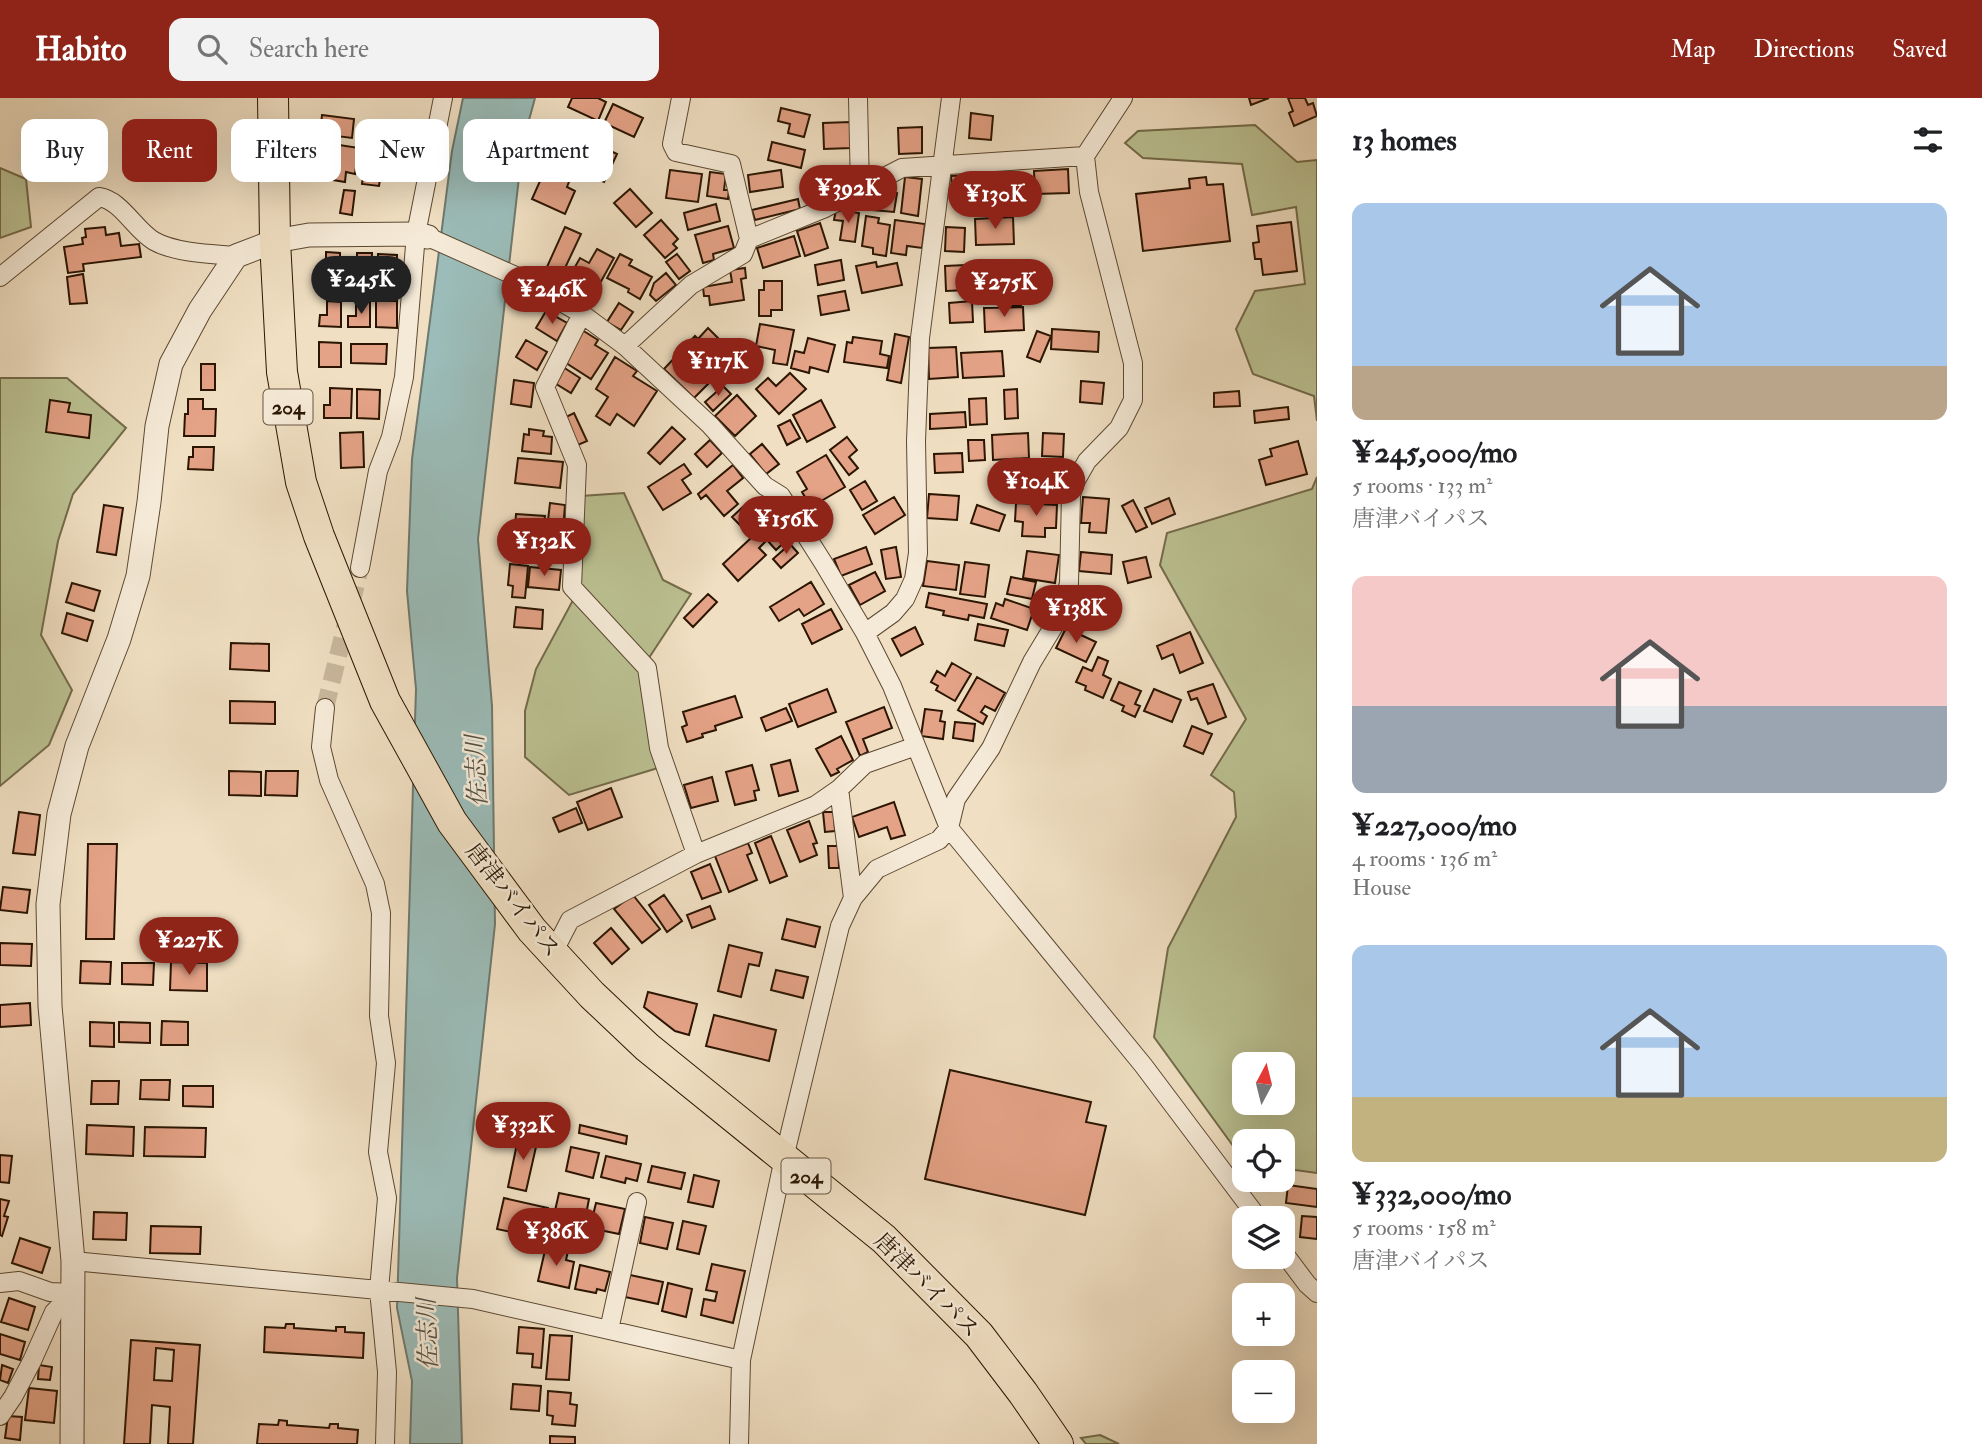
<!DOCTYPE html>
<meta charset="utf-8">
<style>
:root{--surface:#fff;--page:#f2f2f2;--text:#202124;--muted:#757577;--accent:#8f2418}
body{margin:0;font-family:"IM FELL Double Pica","Noto Serif JP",serif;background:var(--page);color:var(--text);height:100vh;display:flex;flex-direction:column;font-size:26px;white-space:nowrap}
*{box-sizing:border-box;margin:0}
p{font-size:23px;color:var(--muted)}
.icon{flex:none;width:38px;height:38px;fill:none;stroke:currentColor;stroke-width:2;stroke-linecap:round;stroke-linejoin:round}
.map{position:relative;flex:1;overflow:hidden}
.sheet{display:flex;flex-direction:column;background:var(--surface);width:665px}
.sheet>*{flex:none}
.hud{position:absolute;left:21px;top:21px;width:665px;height:63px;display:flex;gap:14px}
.needle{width:46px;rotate:7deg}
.buttons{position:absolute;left:1232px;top:954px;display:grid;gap:14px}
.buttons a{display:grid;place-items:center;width:63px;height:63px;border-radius:14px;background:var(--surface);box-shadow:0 7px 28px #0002;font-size:35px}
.price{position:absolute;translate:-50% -60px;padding:0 16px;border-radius:24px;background:var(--accent);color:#fff;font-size:23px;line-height:46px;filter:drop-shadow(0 2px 4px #0008)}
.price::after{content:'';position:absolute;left:50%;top:42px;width:21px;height:16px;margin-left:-10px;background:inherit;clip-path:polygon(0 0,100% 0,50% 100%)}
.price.on{background:#222;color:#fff}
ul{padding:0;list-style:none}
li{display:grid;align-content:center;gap:14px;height:371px;padding:0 35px}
li span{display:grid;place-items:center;height:217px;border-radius:14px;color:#555}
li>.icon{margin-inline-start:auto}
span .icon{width:126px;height:126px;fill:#fffc;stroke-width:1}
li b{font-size:30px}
h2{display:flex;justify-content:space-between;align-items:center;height:84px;padding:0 35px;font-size:30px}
.tag{padding:0 24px;border-radius:14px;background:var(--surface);box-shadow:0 7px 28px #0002;font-size:24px;line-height:63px}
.tag.on{background:var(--accent);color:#fff}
header{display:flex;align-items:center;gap:42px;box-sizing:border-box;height:98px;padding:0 35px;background:var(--accent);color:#fff}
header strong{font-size:33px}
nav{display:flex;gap:38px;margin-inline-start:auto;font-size:24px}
.search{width:490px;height:63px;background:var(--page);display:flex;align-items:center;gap:18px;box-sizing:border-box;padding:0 24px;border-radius:14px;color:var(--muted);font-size:26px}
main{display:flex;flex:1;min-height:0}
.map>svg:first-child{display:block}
</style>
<header>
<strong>Habito</strong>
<div class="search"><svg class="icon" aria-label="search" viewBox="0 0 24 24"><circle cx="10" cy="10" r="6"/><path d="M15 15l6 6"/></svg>Search here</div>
<nav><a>Map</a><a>Directions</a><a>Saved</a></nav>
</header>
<main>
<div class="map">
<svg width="1317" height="1346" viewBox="0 0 1317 1346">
<rect width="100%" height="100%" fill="#f0dfc2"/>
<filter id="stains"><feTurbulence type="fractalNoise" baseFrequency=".00286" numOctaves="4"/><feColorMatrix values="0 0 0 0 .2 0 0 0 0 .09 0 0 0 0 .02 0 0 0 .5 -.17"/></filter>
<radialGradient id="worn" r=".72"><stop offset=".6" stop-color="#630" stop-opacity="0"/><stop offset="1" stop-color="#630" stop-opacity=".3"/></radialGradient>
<path fill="#bbc192" stroke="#736b4a" stroke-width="2" fill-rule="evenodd" d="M1255 27 1297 64 1317 62V323L1314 298 1253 276 1236 231 1255 193 1305 186 1296 109 1252 117 1242 66 1143 60 1125 45 1138 33Z
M0 70 26 81 31 129 0 140Z
M0 280H67L126 330 73 396 58 443 41 537 72 592 49 647 0 688Z
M1317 379V1075L1288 1071 1283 1075V1043H1244V1063L1154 939 1168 850 1236 719 1234 694 1211 677 1246 621 1160 467 1167 435 1312 391ZM1283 966V1004H1244V966Z
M624 395 663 482 691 496 641 572 658 670 569 697 525 659V613L536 571 579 491 581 398Z
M1100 1337 1119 1346H1086L1081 1340Z"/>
<path fill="#9bbcb8" stroke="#6e796f" stroke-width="2" d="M463 0H535L523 44 478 441 492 608 495 826 457 1180 462 1346H410L412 1283 397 1210 416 591 407 493 412 361 452 53Z"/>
<path fill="#e4a286" stroke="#2b1502" stroke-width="2" fill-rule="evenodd" d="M572 0H598L606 4 598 23 568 9Z
M1249 0H1269L1251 7Z
M1288 0H1305L1308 7 1313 5 1317 18 1294 28 1289 15 1293 13Z
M613 6 643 20 634 39 604 25Z
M781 10 810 17 804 39 788 35 790 26 778 23Z
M971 15 993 18 991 42 969 40Z
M322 17 354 21 352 40 320 36Z
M850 24 851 50 824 51 823 25Z
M922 29V55L899 56 898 30Z
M320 44 359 50 355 76 346 74 345 84 315 79Z
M772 44 805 52 801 70 768 62Z
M598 47 617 56 604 84 585 76Z
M367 51 396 56 393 77 381 75 379 88 362 86Z
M548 65 572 76 567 89 575 93 565 116 532 101Z
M1068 71 1069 95 1035 96 1034 73Z
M670 72 702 76 698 104 666 100Z
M781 72 783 89 750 94 748 77Z
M710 74 726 76 724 92H729L728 101 707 98Z
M1016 75 1017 97 953 100 951 78Z
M819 78 825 98 808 104 802 84Z
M905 79 922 81 918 118 901 115Z
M1206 79 1207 87 1223 86 1230 143 1143 153 1136 96 1190 90 1189 81Z
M630 91 652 115 636 129 614 105Z
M344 92 355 93 352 117 340 115Z
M876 92 897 95 894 114 873 112Z
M798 101 800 111 755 122 752 112Z
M716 106 720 123 688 132 684 115Z
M836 112 859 115 855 144 840 142 843 123 834 122Z
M866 118 879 120 878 125 890 127 886 158 873 156V150L862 148Z
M1013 119 1014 146 976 147 975 121Z
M661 122 678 141 673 146 677 150 665 160 644 137Z
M895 122 925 126 922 150 907 148 906 157 891 155Z
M1291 124 1297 173 1263 177 1261 161H1255L1253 145 1259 144 1257 128Z
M820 125 828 150 805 158 797 133Z
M728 128 734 150 713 156 714 162 703 165 695 137Z
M105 129 106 137 119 135 121 148 139 146 141 159 83 166 84 173 68 175 64 149 83 146 82 140 86 139 85 131Z
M565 129 581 136 557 187 542 180Z
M946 129 965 130 964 154 945 153Z
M794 138 800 158 763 170 757 150Z
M597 151 614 160 588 207 571 198 577 188 567 183 580 160 589 165Z
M326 154 340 155V180L318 179V168H326Z
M357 155H372L371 180H350V169H357Z
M378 156 397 157 396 184H378Z
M620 156 632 162 629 167 652 179 640 201 628 194 629 191 607 180Z
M677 156 690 173 679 181 666 164Z
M841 162 844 182 818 187 815 167Z
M876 164 877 169 897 165 902 187 862 195 856 168Z
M991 166 992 202H979L977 167Z
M966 167 967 192 946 193 945 168Z
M745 170 746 180 741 181 744 202 710 207 709 198H704L703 189 732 184 730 172Z
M666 175 676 187 656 203 650 197 654 185Z
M83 176 87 205 70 206 67 179Z
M764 183H782V212H771V218H759V192H764Z
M1020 185 1021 207 1001 208 1000 186Z
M845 193 849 212 821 217 818 198Z
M327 203 341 204V229L319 228 320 217H327Z
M376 203H397V230L376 229Z
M972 203 973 224 950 225 949 205Z
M356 204H370V229H348V218H356Z
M619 205 633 214 621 232 607 224Z
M1023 209 1024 232 985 234 984 210Z
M546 213 567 225 557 243 536 230Z
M760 226 794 232 787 267 773 265 775 252 756 248Z
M708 230 729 251 707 275 713 281 694 300 664 271 695 238 698 241Z
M1052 231 1099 234 1098 254 1051 251Z
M582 232 598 242 595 247 608 255 591 281 563 263Z
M1037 233 1051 238 1040 264 1027 259Z
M895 236 909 239 901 285 887 282Z
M853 239 882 243 880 256 889 258 887 270 844 264 847 244 852 245Z
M808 240 835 247 828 274 810 269 809 275 791 270 795 253 804 255Z
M526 242 547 254 537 272 516 259Z
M319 244 341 245V269H319Z
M351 246H387L386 266 351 265Z
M956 249 958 279 929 281 928 250Z
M1002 253 1004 278 963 280 961 255Z
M615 259 637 273 633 278 657 293 634 328 617 316 610 327 596 318 608 299 596 291Z
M201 266H215V292H201Z
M563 269 580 280 571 295 553 284Z
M790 275 806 291 779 316 756 291 768 280 776 288Z
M514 282 534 285 531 309 511 306Z
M1081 283 1104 285 1102 306 1080 304Z
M723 288 731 296 713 313 705 304Z
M330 290 352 291 351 320H324V307H330Z
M357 291 380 292 379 321 357 320Z
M1017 291 1018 320 1005 321 1004 292Z
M1239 293 1240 308 1214 309V295Z
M737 297 756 318 735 338 715 318Z
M986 300 987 326 970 327 969 301Z
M188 301H203V311H216L215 338H184L185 316H188Z
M50 302 70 305 68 314 91 317 89 340 46 334Z
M821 302 835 329 807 344 793 317Z
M1288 309 1289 321 1255 325 1254 313Z
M965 314 966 329 930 331V316Z
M574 315 587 343 578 347 566 319Z
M790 322 800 340 787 347 778 328Z
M672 329 685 341 660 366 648 355Z
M529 331 544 333 543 338 552 339 551 356 522 353 524 336 529 337Z
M363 334 364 369 341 370 340 335Z
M1028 335 1029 360 993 362 992 337Z
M1043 335 1064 336 1063 359 1042 358Z
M847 339 857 352 849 359 858 370 849 377 830 352Z
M710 342 722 355 707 369 695 356Z
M968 342H984L985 362 969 363Z
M1298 343 1307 376 1266 387 1259 362 1272 358 1270 351Z
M762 346 779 366 766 376 750 356Z
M193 349H214L213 372 188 371 189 359H193Z
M962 355 963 374 935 375 934 356Z
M826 357 845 389 811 409 802 394 807 391 797 374Z
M518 360 563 364 560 390 515 385Z
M684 366 691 376 682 382 691 395 663 412 648 389Z
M1041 366H1053L1052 382 1040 381Z
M733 367 743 380 727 393 738 406 724 418 706 397 701 401 698 396Z
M865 383 877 403 862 412 850 392Z
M929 396 959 398 957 422 927 420Z
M894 399 905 417 875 436 863 417Z
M1083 399 1109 401 1106 435 1089 434 1090 425H1081Z
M1169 400 1175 416 1152 426 1145 410Z
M1133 402 1147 429 1136 434 1122 408Z
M550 405 565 407 563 432 547 431Z
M1016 405 1057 407 1056 430H1045V439L1022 438 1023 424 1015 423Z
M104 407 123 410 116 457 97 454Z
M745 407 755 417 742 429 732 419Z
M977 407 1005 417 999 433 971 425Z
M778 415 786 423 784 426 793 436 776 452 767 442 759 450 766 457 738 483 723 466Z
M516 416 545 418 543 432 515 429Z
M529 434 563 437 561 462 527 459Z
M790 446 798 455 781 470 773 461Z
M866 449 872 466 841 478 834 461Z
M896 449 901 479 886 481 881 452Z
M1027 453 1059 457 1055 485 1023 480Z
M1081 454 1112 457 1111 476 1079 473Z
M1146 459 1151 479 1128 485 1123 464Z
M927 463 959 467 956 492 923 488Z
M965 464 989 467 985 499 960 496Z
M510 466 528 468 525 500 512 499 513 488 508 487Z
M530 469 561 472 559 492 528 489Z
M875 474 885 493 860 507 849 487Z
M1011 479 1036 484 1032 501 1007 496Z
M811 484 824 506 804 518 799 511 779 523 770 509Z
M72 485 100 493 94 513 66 504Z
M929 495 987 506 984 520 969 517 968 522 943 517 944 513 926 509Z
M708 496 717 504 693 529 684 520Z
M1005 501 1034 511 1027 532 991 520 996 505 1003 508Z
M516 509 543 512 542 531 514 529Z
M831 511 842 531 812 546 802 526Z
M67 515 93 523 87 543 62 535Z
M978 526 1008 532 1004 548 975 542Z
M915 529 923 546 901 558 892 541Z
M1066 530 1096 544 1086 564 1056 550Z
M1190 534 1203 565 1180 575 1173 556 1162 561 1157 548Z
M231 545 269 546V573L230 571Z
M1098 559 1108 563 1103 577 1111 581 1103 600 1085 592 1086 588 1076 584 1083 569 1092 573Z
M952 565 971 576 955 603 936 592 938 588 931 584 937 573 945 578Z
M977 579 1005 595 995 613 985 608 981 614 987 618 983 626 958 612Z
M1119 584 1141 593 1135 606 1140 608 1135 619 1122 613 1124 608 1111 602Z
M1213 586 1226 619 1208 626 1197 600 1191 602 1188 594Z
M827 591 836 614 798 629 789 606Z
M1154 591 1181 602 1172 624 1144 613Z
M735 598 742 619 715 628 716 632 702 636 703 639 687 644 682 629 687 627 683 614Z
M230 603 275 604V626L230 625Z
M884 609 892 630 863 641 868 654 860 658 846 624Z
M786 610 792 623 766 633 761 620Z
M925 611 942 613 940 623 945 624 943 641 921 638Z
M955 624 975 626 973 643 953 640Z
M1192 628 1212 636 1203 656 1184 648Z
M841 638 853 662 837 671 839 674 831 678 816 651Z
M790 662 798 693 779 698 771 667Z
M752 667 759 692 754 693 756 702 735 707 726 674Z
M229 673 261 674V698L229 697Z
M266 673H298L297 698 265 697Z
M712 679 718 703 691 710 684 687Z
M611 690 622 719 588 732 577 704Z
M894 704 905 737 891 741 887 729 859 739 852 719Z
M576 710 582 725 559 734 553 720Z
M19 714 40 717 35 757 13 755Z
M823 714H834L835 733 825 734Z
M809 723 817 745 813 746 817 757 800 764 787 732Z
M771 738 787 778 770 785 755 745Z
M748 745 752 755 747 757 757 782 729 794 715 758Z
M88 746H117L114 841H86Z
M828 748H838L839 770H829Z
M710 766 721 794 702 801 691 774Z
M3 789 30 792 27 815 0 812Z
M633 797 660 831 642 845 614 811Z
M664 797 682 823 667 834 649 807Z
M710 808 715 821 692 830 687 817Z
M787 821 820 829 815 849 782 841Z
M611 830 629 851 612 866 594 845Z
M0 845 32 846 31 868 0 867Z
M729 847 762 855 759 868 749 866 741 899 718 893Z
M81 863 111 864 110 886 80 885Z
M171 864 207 865V893L170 892Z
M122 865H154L153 887 122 886Z
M776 872 808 879 803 900 771 892Z
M648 894 697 906 689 937 675 933 644 909Z
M30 905 31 927 0 929V907Z
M714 917 776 932 769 963 706 948Z
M162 923 188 924V947H161Z
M90 924 114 925V949L90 948Z
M119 924 150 925V945L119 944Z
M950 972 1091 1004 1086 1024 1106 1028 1085 1117 925 1081Z
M141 982H170L169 1002 140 1001Z
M92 983H119L118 1006H91Z
M183 988H213V1009L183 1008Z
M87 1027 134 1029 133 1058 86 1056Z
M580 1027 627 1038 626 1046 579 1035Z
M145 1029 206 1030 205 1059 144 1058Z
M519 1036 538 1040 526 1093 508 1089Z
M571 1049 599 1055 593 1080 566 1073Z
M0 1057 12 1058 9 1085 0 1084Z
M606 1058 641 1066 637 1083 626 1080 625 1085 601 1079Z
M652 1068 685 1075 681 1091 648 1084Z
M694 1077 719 1083 713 1109 688 1104Z
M1288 1087 1317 1091V1109L1286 1105Z
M559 1095 589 1101 584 1127 565 1123 562 1137 550 1135Z
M504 1100 548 1110 541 1140 497 1131Z
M0 1101 9 1103 4 1118 8 1119 2 1138 0 1137Z
M596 1105 625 1111 619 1136 590 1130Z
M94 1114 127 1115 126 1142 93 1141Z
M1302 1118 1317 1119V1141L1300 1139Z
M645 1119 673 1125 667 1151 640 1145Z
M683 1123 706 1128 699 1156 677 1151Z
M151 1128 201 1129 200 1156 150 1155Z
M20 1140 50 1150 42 1175 12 1165Z
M546 1148 568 1153 566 1162 574 1164 569 1190 538 1183Z
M712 1166 745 1173 733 1225 701 1217 704 1201 715 1203 717 1194 706 1192Z
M580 1167 610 1174 605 1193 597 1191 596 1195 575 1191Z
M630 1177 663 1184 658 1206 625 1199Z
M668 1185 692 1191 686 1219 662 1213Z
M9 1200 35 1209 28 1232 1 1224Z
M286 1226H294V1230L336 1233V1229H345V1234L364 1235 363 1260 264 1254 265 1229 285 1230Z
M519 1229 544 1231 541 1270 532 1269 533 1256 517 1255Z
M0 1236 25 1244 20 1262 0 1256Z
M550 1237 572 1238 569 1282 546 1281Z
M131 1242 200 1247 193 1346H168L170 1309 152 1307 150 1346H124ZM156 1250 174 1252 172 1283 154 1282Z
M2 1267 13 1271 8 1285 0 1282Z
M39 1267 52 1269 50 1282 38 1281Z
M513 1286 541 1288 539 1313 511 1311Z
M29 1290 57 1293 54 1325 25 1322Z
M548 1293 571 1295 570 1306 577 1307 575 1328 552 1326 553 1318 547 1317Z
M8 1318 22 1319 20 1342 5 1340Z
M279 1322 287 1323V1327L329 1330 330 1326H338V1330L358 1332 357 1346H257L259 1326 278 1327Z
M550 1338 575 1339V1346H550Z"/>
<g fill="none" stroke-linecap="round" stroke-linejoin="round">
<path stroke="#c9b79c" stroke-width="18" stroke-dasharray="18 9" stroke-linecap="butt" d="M325 610 360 470"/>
<defs>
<path id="minor" d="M858 0 860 92
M428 139 520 180 582 216 625 248 710 327 765 388 781 398 824 466 865 535 892 588 949 730 1143 967 1258 1120
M749 141 823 111 902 70 1085 58
M0 179 99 99C121 102 135 132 154 143 175 155 212 156 236 158
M582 216 545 289 577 367 572 489 647 570 659 650 696 756
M625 248 691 187 743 156 749 141 731 66 676 54 672 46 681 0
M360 470 378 373 391 339 404 279 416 136 443 0
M865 535 893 515 905 501 914 481 918 455 916 343 920 240 951 0
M325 610 321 649 329 682 375 786 381 815 379 918 386 965 378 1054 387 1100 379 1192 387 1274 385 1346
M839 691 853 800
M553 855 570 822 696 756 816 707 839 691 865 666 916 648
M1283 1154 1307 1186 1317 1195
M73 1163 473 1201 741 1262
M0 1185 19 1183 50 1194 73 1195
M609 1232 637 1104
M0 1318 13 1299 32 1263 54 1214 73 1195
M739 1346 741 1262 784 1060 840 828 853 800 877 771 939 742 949 730 956 701 991 650 1032 564 1061 516 1069 485 1071 397 1075 384 1087 363 1119 330 1133 302V265L1089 94 1085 58 1123 0"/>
<path id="tertiary" d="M72 1346 73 1163 50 908 48 806 59 716 77 648 119 541 138 478 149 404 157 328 171 266 200 212 236 158 275 143 309 137 416 136 428 139"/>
<path id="trunk" d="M273 0 275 143 282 274 301 384 319 438 385 603 452 724 532 832 592 897 647 949 884 1141 979 1237 1023 1295 1058 1346"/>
</defs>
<use href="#minor" stroke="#5c4832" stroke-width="20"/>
<use href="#tertiary" stroke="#5c4832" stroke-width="25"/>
<use href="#trunk" stroke="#2b1502" stroke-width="32"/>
<use href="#minor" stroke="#f5ead7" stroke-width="18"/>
<use href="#tertiary" stroke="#f5ead7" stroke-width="23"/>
<use href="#trunk" stroke="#f0dfc2" stroke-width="30"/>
</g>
<g text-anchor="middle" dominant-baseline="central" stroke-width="5" stroke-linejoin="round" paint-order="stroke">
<g fill="#f5ead7" stroke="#685542" stroke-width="2">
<rect x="263.5" y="291.5" width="49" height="35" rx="5"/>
<rect x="781.5" y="1060.5" width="49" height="35" rx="5"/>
</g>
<g font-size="21" font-weight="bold" fill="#2b1502">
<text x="288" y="309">204</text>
<text x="806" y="1078">204</text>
</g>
<g font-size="23" fill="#2b1502" stroke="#f5ead7">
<text transform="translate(513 802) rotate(52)">唐津バイパス</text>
<text transform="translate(927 1187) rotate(45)">唐津バイパス</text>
</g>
<g font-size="24" font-style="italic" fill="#524f42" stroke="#f5ead7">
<text transform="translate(477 673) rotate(-93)">佐志川</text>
<text transform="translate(428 1236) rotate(-92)">佐志川</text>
</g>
</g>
<rect width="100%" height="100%" filter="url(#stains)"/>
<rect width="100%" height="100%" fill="url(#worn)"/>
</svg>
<div class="buttons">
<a><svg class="needle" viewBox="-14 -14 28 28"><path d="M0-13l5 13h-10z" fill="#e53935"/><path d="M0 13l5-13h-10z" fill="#757577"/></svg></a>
<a><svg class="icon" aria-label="locate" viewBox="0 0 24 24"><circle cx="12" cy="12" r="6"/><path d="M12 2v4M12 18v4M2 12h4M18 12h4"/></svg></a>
<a><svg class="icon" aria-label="layers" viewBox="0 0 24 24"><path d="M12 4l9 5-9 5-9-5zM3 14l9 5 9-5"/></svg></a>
<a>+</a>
<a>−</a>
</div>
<b class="price" style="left:848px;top:127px">¥392K</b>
<b class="price" style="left:995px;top:133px">¥130K</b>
<b class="price on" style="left:361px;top:218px">¥245K</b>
<b class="price" style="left:1004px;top:221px">¥275K</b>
<b class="price" style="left:552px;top:228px">¥246K</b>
<b class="price" style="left:718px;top:300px">¥117K</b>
<b class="price" style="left:1036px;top:420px">¥104K</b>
<b class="price" style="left:786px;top:458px">¥156K</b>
<b class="price" style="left:544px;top:480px">¥132K</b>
<b class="price" style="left:1076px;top:547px">¥138K</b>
<b class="price" style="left:189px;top:879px">¥227K</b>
<b class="price" style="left:523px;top:1064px">¥332K</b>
<b class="price" style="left:556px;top:1170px">¥386K</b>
<div class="hud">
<a class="tag">Buy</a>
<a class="tag on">Rent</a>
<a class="tag">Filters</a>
<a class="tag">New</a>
<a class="tag">Apartment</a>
</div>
</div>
<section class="sheet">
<h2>13 homes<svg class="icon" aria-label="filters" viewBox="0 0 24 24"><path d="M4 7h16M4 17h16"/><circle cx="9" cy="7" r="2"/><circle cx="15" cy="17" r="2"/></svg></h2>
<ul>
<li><span style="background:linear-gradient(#a9c7e8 75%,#b9a48a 0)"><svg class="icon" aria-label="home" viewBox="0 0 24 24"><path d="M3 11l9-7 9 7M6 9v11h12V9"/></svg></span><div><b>¥245,000/mo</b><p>5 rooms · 133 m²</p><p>唐津バイパス</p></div></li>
<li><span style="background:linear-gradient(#f6c9c9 60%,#9aa5b1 0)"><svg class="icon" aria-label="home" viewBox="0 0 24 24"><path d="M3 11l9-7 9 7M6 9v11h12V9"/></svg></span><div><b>¥227,000/mo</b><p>4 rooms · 136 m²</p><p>House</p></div></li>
<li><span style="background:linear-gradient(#a9c7e8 70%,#c2b280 0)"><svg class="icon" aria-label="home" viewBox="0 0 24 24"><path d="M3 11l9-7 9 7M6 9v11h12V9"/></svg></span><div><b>¥332,000/mo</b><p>5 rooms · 158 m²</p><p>唐津バイパス</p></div></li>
</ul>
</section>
</main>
